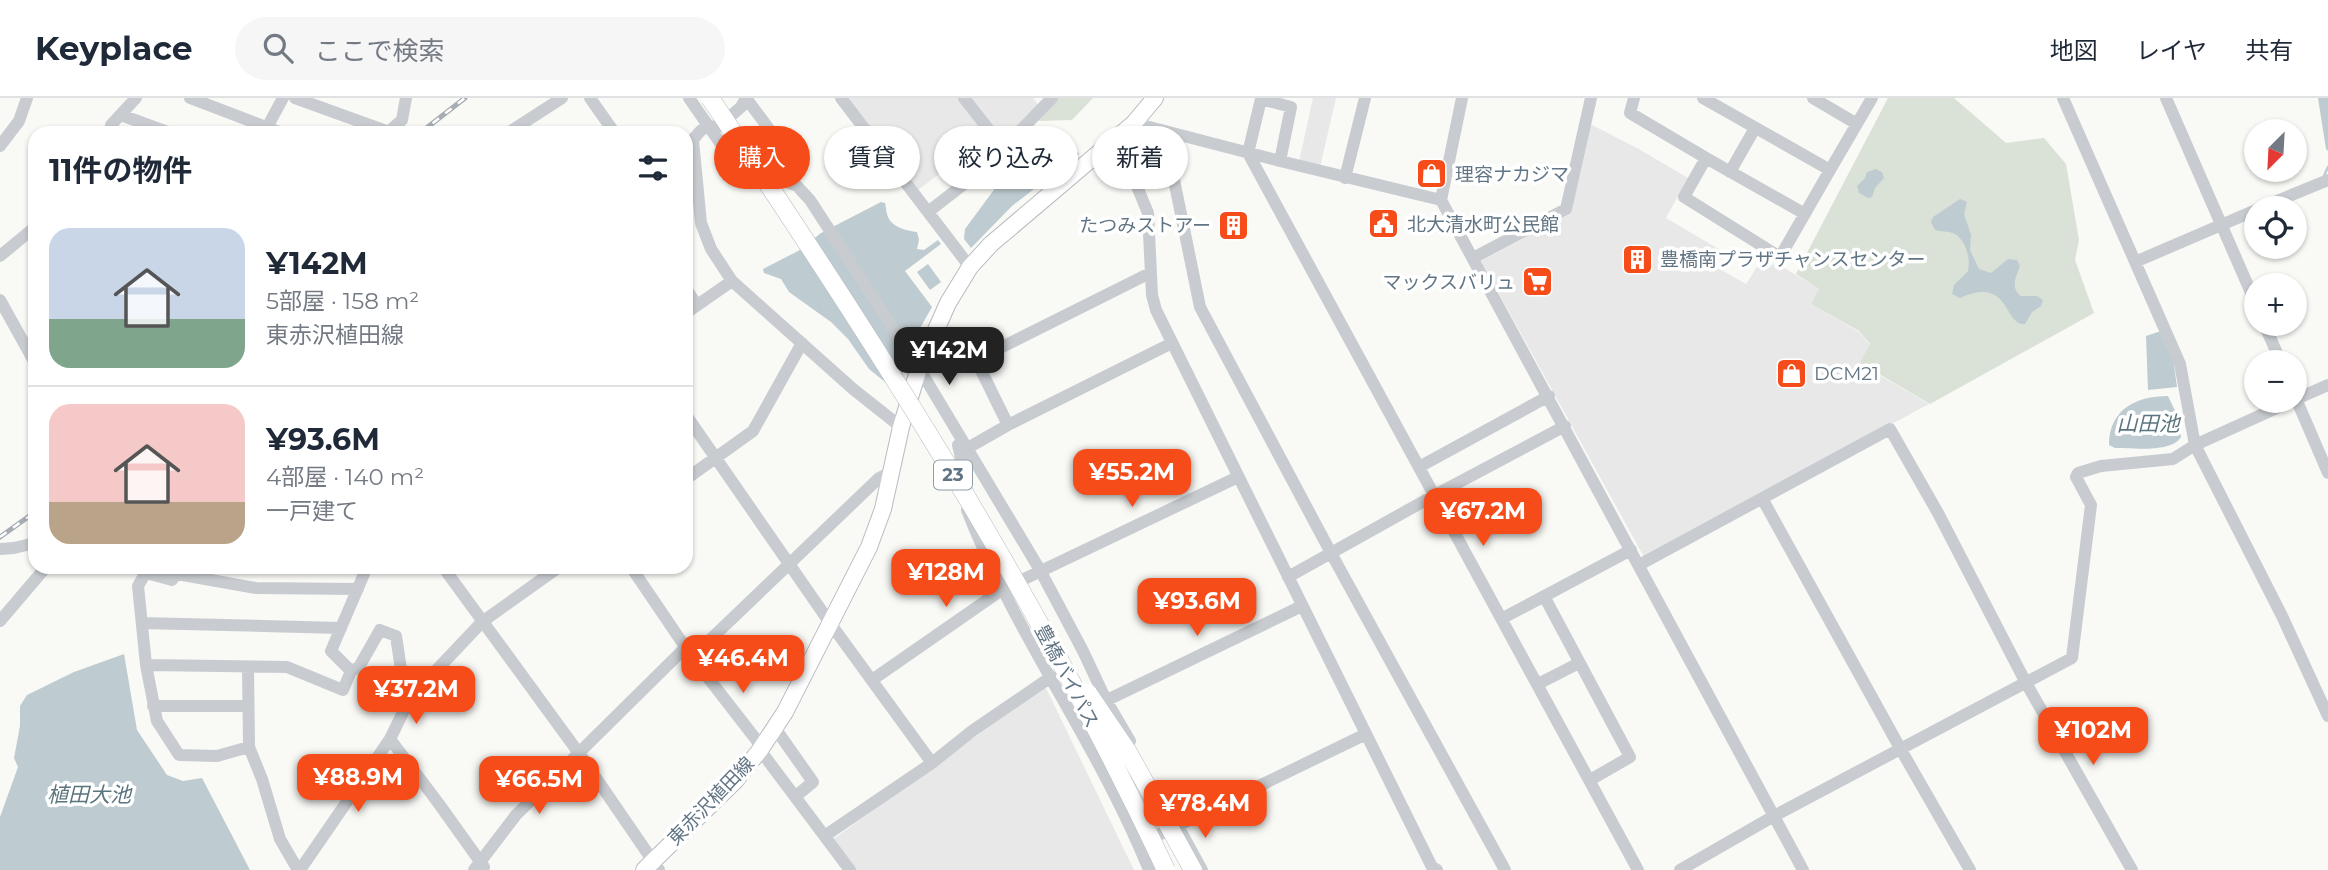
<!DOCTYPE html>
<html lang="ja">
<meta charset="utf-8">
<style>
:root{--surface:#fff;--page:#f6f6f7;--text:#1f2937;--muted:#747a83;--line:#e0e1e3;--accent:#f64c19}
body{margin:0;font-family:Montserrat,"Noto Sans JP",sans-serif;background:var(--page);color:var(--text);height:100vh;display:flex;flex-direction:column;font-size:26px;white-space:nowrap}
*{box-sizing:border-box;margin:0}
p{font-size:23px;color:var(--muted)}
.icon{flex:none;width:38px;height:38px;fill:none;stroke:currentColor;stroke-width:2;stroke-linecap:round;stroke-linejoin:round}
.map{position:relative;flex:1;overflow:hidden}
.details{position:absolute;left:28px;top:28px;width:665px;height:448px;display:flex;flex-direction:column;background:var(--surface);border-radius:21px;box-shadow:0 2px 5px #0004}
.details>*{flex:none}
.guide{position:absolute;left:714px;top:28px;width:665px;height:63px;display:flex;gap:14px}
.needle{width:46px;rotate:204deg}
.fabs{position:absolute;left:2244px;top:21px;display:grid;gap:14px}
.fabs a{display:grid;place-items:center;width:63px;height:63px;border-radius:50%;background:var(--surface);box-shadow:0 2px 5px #0004;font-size:35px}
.price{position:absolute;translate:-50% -60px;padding:0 16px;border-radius:14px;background:var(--accent);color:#fff;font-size:23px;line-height:46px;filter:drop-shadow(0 2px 4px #0008)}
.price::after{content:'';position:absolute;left:50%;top:42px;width:21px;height:16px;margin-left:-10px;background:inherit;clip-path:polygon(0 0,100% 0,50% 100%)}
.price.active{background:#222;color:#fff}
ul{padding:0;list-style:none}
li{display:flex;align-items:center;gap:21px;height:175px;padding:0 21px}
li+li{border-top:2px solid var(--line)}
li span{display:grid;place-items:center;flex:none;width:196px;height:140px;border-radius:21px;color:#555}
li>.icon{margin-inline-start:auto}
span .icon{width:84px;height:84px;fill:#fffc;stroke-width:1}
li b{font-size:30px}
h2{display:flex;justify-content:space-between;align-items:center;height:84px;padding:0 21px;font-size:30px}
.pill{padding:0 24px;border-radius:32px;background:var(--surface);box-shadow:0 2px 5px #0004;font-size:24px;line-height:63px}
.pill.active{background:var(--accent);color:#fff}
header{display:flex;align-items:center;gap:42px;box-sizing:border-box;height:98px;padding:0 35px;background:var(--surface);border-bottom:2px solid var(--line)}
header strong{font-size:33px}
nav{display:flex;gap:38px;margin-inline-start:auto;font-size:24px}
.search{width:490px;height:63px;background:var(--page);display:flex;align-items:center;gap:18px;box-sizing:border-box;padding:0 24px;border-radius:38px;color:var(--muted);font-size:26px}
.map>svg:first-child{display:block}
</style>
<header>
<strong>Keyplace</strong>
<div class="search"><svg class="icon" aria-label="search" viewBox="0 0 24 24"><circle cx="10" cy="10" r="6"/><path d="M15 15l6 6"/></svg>ここで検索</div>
<nav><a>地図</a><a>レイヤ</a><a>共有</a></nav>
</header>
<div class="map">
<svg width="2328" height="772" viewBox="0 0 2328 772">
<rect width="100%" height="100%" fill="#f9f9f6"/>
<path fill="#e7e8e7" d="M847 0H958L988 39 918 92Z
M969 0H1033L1039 8 1004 40 1000 39Z
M1313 0H1336L1320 69 1299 64Z
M1590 26 1637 50 1688 80 1666 120 1722 153 1714 168 1746 186 1757 169 1778 166 1819 191 1811 206 1859 234 1870 247 1860 266 1929 306 1644 459 1481 163 1568 117Z
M1045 588 1134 772H851L832 742Z"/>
<path fill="#dae1d7" d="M1055 0H1093L1072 22 1039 23 1042 13Z
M1888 0H1954L2006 45 2044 40 2066 66 2079 142 2075 162 2094 215 1930 306 1860 265 1870 246 1859 233 1811 206 1819 191 1796 176Z"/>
<path fill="#becbd0" d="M2318 0H2328V53L2326 51Z
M1061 35 1079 56 1012 108 971 150 964 141 965 131 1013 66 1036 44Z
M1876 71 1882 74 1884 80 1875 90 1872 99 1868 100 1859 95 1857 88 1865 80 1867 74Z
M1960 101 1967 104 1964 116 1971 137 1970 152 1979 171 1991 175 2008 161 2017 162 2020 168C2016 179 2010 190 2021 198H2037L2043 202 2041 208 2032 214 2025 226C2003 228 2011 177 1960 200L1952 196 1954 187 1968 173C1971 161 1966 141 1953 135 1948 133 1941 134 1935 132L1931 124 1933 119Z
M881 104 885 105C886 108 886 113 887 116 890 129 907 133 917 134L919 142 917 151 924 152 938 142 941 146 905 173 932 209 915 239 908 240 899 254 906 266 899 286 890 288 869 271 848 241 831 224 789 194 781 181 764 175 763 171 798 153 821 135Z
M928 166 941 184 930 192 917 174Z
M2161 233 2173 260 2177 289 2148 292 2146 238Z
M2168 298 2178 319 2181 339C2172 355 2132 350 2115 350L2109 347C2109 311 2137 298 2168 298Z
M124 556 137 632 167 677 183 683 202 680 250 772H0V719L18 669 14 660 20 628V608L27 597 74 574Z"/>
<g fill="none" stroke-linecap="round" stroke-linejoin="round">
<path stroke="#becbd0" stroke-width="2.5" d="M2324 78 2328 69"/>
<defs>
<path id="major" d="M644 772 736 682 760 652 785 614 869 449 883 411 901 329 919 270 948 205 970 169 991 146 1134 25 1155 0"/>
</defs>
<use href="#major" stroke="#b6bcc0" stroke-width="18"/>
<path stroke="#c8ccd0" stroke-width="12" d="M190 0 282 35
M295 0 389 34
M590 0 614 34 612 35
M689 0 723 49
M746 0 772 35 779 58
M841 0 970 169
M964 0 1003 50
M1462 0 1441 102 1803 772
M1634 0 1630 15 1706 60 1684 99 1780 159 1830 72 1703 0
M1813 0 1857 26
M2063 0 2180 266 2195 347 2282 518 2328 618
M2166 0 2256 206
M121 17 170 35
M1134 25 1280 63 1441 102
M1164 33 1200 209 1331 455 1505 772
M110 35 111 27 136 0
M264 35 283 0
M387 35 402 22 406 0
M508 35 562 0
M1117 40 1148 115 1152 197 1156 212 1432 769 1437 772
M693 42 701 125 711 151 732 183 853 291 901 329
M719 42 758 73 797 88 810 102 919 270 1040 472 1083 553 1106 602 1130 643
M687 47C700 38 698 26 718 29L741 9 746 0
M0 48 19 23 27 0
M1706 60 1805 116
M1280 63 1291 9 1261 1 1248 55 1638 772
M1830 72 1872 0
M1730 74 1755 30
M1345 80 1365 0
M2260 110 2328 82
M928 114 982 72 1052 0
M0 158 35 129
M1473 160 1566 111 1591 0
M2135 164 2256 112
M686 191 697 207
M0 202 35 265
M686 215 732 183
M2264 226 2281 264
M2294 296 2328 375
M2294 302 2328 287
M686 317 830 525 932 665
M1008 327 977 264 978 261 1150 175
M958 347 963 369 964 391
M966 351 1008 327 1172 245
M1419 369 1549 298
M686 381 753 333 802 245
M1763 402 1900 650 1970 772
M967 412C1016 538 1099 647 1149 772
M0 451 14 450 35 445
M1639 467 1890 331 1938 415 2025 583 2132 772
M149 469 138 488 146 567 157 623 179 657 217 658 249 649
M443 469 581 658 659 772
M631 469 692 559 758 644 760 652 850 772
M146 475 172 482 181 470
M177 476 256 490 358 491
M1288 479 1435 397 1565 328
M1544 498 1630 659 1590 682
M1503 520 1631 452
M0 523 46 469
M142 525 341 530
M692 559 879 380 891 374
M146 567 287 569 343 592 351 573 359 569 380 532 396 538 403 585 410 600
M248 569 249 649 262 681 280 741 298 772
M351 573 331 553 364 476 365 469
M872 582 1003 491 1238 379
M1538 586 1579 565
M1101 605 1302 508
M153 608H248
M775 630 813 684 796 698
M390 641 439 706 484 769
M1160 695 1202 772
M826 737 932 665 972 633 1051 579
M1146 743 1366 636
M300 772 390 641 410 600 482 524 559 469
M474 772 516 717 683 552 692 559
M1680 772 1774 718 2072 560 2091 407 2076 379 2078 375 2101 368 2173 361 2195 347 2292 303"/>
<use href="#major" stroke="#fff" stroke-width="16"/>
<defs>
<path id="rail" d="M420 35 465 0
M0 439 35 414"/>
</defs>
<use href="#rail" stroke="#a6adb3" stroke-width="5"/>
<use href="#rail" stroke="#fff" stroke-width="2.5" stroke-dasharray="8" stroke-linecap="butt"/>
<defs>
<path id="highway-bridge" d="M710 0C878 247 1039 501 1166 772
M1088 595 1128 654 1193 772"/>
</defs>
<use href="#highway-bridge" stroke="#b8bcc0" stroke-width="19" stroke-linecap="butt"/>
<use href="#highway-bridge" stroke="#fff" stroke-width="18"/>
</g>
<defs>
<symbol id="shop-square" viewBox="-11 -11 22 22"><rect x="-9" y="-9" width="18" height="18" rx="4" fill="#f64c19" stroke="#fff"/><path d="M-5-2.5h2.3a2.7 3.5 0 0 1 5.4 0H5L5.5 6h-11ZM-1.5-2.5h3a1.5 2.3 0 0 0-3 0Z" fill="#fff"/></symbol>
<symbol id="civic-square" viewBox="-11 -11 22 22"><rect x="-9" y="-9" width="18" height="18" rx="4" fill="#f64c19" stroke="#fff"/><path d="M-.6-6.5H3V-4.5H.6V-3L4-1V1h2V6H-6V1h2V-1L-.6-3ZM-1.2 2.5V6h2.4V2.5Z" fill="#fff"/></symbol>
<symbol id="building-square" viewBox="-11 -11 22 22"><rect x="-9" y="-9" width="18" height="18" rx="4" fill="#f64c19" stroke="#fff"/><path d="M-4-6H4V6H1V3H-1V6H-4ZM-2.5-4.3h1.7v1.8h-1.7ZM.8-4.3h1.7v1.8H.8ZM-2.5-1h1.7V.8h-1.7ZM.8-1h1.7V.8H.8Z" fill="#fff"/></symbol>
<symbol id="supermarket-square" viewBox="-11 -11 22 22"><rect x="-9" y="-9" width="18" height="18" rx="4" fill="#f64c19" stroke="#fff"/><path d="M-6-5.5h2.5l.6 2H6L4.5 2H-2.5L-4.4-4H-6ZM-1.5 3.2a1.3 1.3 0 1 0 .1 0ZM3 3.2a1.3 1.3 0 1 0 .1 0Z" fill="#fff"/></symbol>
</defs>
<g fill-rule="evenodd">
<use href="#shop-square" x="1414" y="58" width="35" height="35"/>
<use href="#civic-square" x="1366" y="108" width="35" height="35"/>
<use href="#building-square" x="1216" y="110" width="35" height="35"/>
<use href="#building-square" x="1620" y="144" width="35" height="35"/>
<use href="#supermarket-square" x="1520" y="166" width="35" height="35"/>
<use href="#shop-square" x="1774" y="258" width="35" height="35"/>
</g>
<g text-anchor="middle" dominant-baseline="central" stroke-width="7" stroke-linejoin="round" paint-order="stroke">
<rect fill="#fff" stroke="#909ea9" stroke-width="2" x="934" y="362.5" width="38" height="29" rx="5"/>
<g font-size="18" font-weight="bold" fill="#617584">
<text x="953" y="377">23</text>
</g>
<g font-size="19" fill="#617584" stroke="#fff" text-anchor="start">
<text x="1455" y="76">理容ナカジマ</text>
<text x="1407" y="126">北大清水町公民館</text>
<text x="1211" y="127" text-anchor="end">たつみストアー</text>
<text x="1660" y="161">豊橋南プラザチャンスセンター</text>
<text x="1515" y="184" text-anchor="end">マックスバリュ</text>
<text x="1814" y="275">DCM21</text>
</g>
<g font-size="19" fill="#617584" stroke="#fff">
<text transform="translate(1067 578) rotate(62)">豊橋バイパス</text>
<text transform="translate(711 703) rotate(-46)">東赤沢植田線</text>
</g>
<g font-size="21" font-style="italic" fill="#5b757e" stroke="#fff">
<text x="2148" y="325">山田池</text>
<text x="89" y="696">植田大池</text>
</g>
</g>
</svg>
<div class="fabs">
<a><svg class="needle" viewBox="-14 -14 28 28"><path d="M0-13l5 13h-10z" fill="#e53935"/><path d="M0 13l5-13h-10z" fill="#747a83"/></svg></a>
<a><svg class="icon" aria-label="locate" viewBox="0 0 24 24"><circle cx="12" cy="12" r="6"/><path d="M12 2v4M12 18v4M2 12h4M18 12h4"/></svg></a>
<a>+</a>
<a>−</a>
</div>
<b class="price active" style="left:949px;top:289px">¥142M</b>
<b class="price" style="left:1132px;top:411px">¥55.2M</b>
<b class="price" style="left:1483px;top:450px">¥67.2M</b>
<b class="price" style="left:946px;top:511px">¥128M</b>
<b class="price" style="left:1197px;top:540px">¥93.6M</b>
<b class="price" style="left:743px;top:597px">¥46.4M</b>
<b class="price" style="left:416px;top:628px">¥37.2M</b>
<b class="price" style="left:2093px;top:669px">¥102M</b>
<b class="price" style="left:358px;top:716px">¥88.9M</b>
<b class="price" style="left:539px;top:718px">¥66.5M</b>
<b class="price" style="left:1205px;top:742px">¥78.4M</b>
<div class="guide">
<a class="pill active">購入</a>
<a class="pill">賃貸</a>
<a class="pill">絞り込み</a>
<a class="pill">新着</a>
</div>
<section class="details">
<h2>11件の物件<svg class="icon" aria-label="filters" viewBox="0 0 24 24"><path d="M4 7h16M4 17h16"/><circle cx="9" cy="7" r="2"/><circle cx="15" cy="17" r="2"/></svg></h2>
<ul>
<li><span style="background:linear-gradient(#c9d6e8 65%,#7fa58c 0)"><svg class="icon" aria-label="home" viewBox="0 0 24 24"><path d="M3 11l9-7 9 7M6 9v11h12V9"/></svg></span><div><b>¥142M</b><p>5部屋 · 158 m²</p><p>東赤沢植田線</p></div></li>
<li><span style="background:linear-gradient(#f6c9c9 70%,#b9a48a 0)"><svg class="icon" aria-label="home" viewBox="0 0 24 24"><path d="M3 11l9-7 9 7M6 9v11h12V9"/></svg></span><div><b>¥93.6M</b><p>4部屋 · 140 m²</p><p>一戸建て</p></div></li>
</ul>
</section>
</div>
